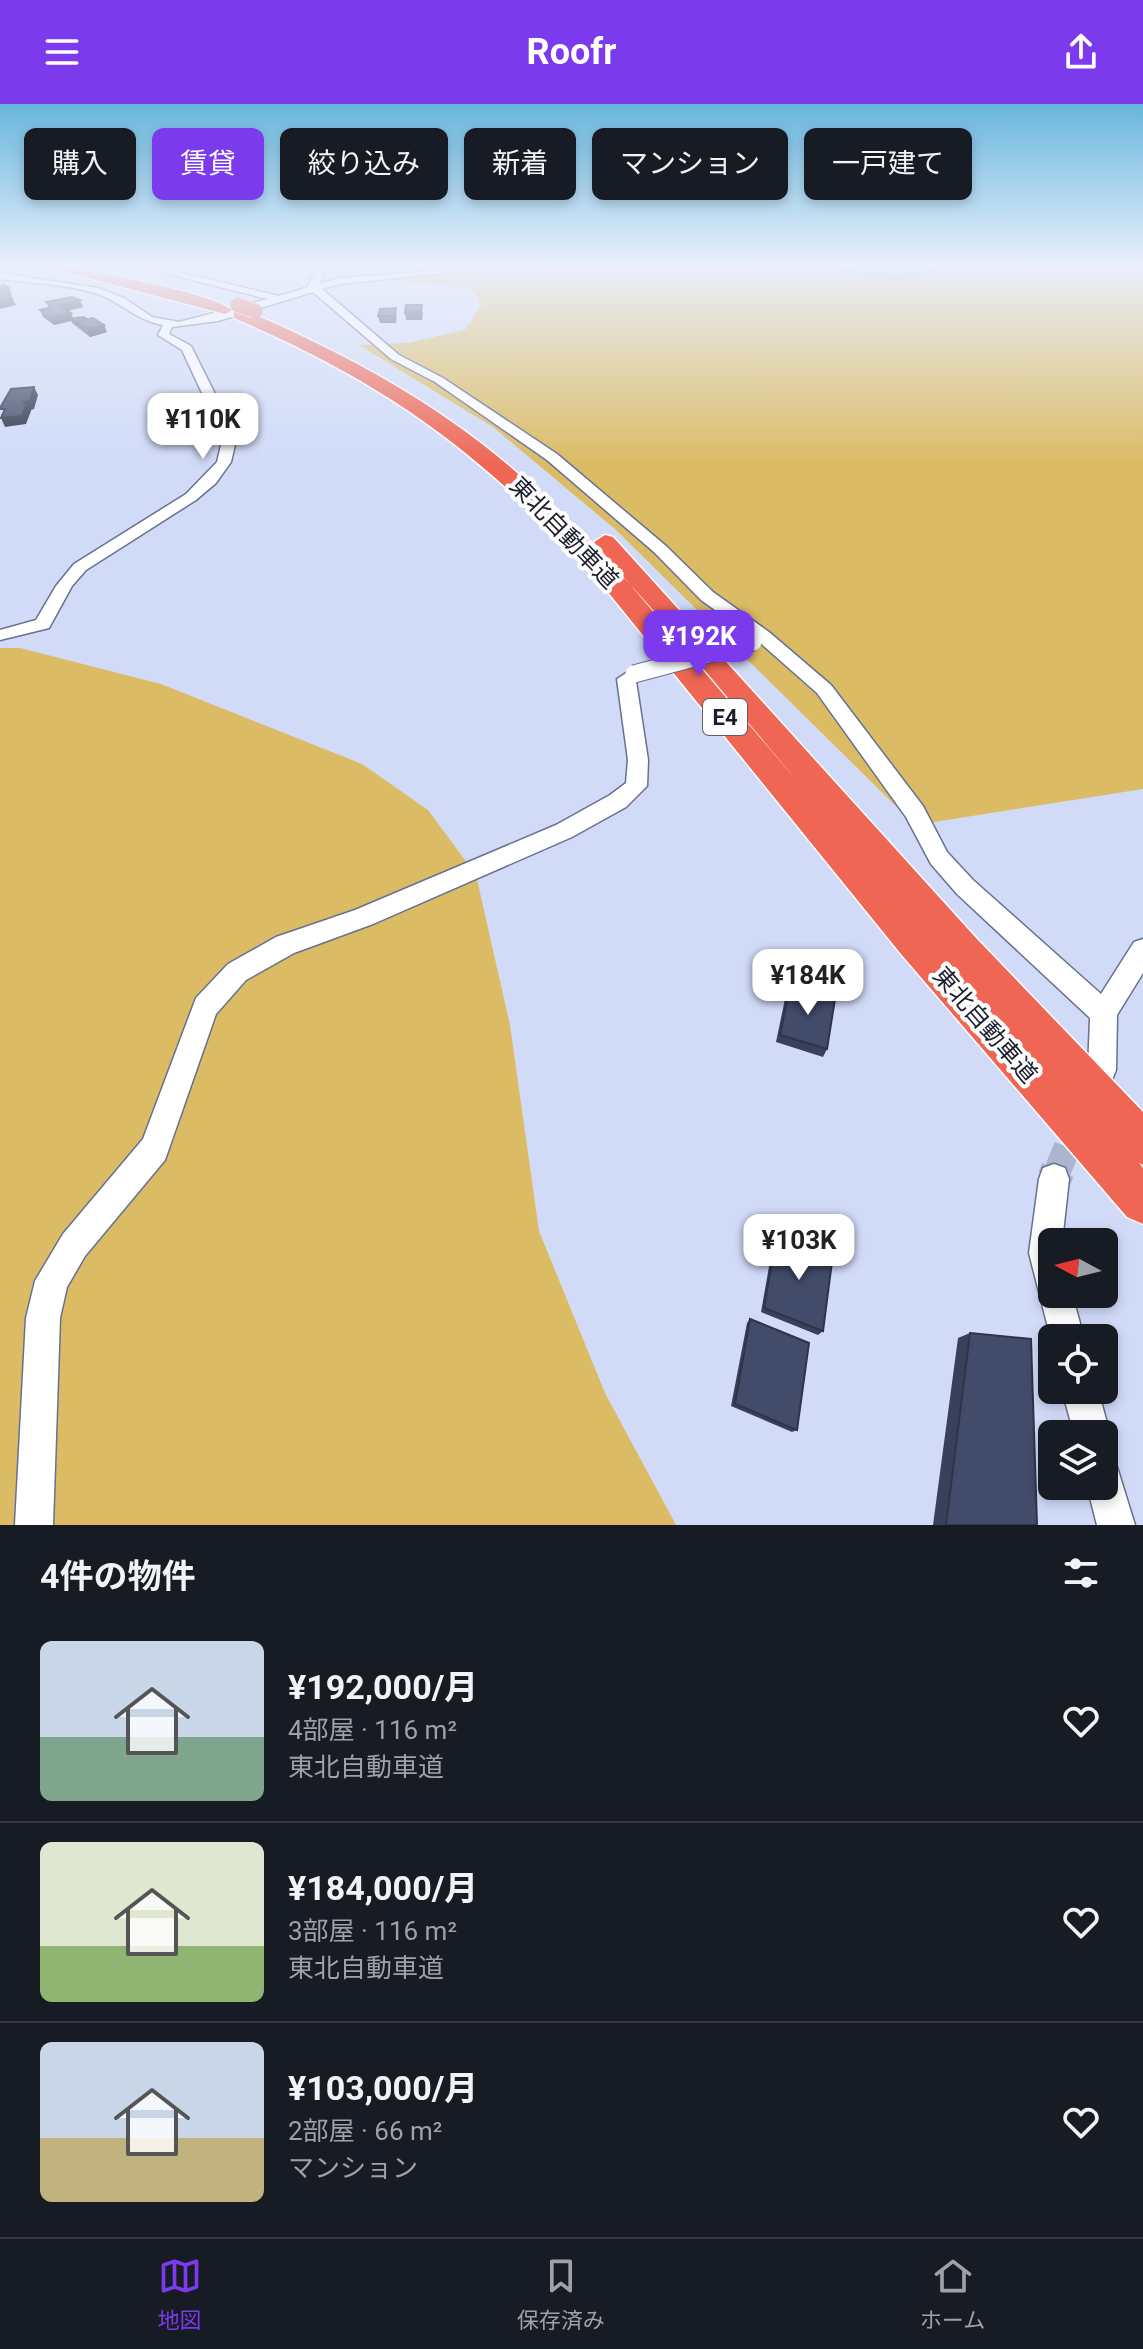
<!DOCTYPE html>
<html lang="ja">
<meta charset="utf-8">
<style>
:root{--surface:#171b24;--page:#242831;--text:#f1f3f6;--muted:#9ea1a6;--line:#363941;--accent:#7c3aed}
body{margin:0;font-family:Roboto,"Noto Sans JP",sans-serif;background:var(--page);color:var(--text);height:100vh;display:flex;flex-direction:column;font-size:30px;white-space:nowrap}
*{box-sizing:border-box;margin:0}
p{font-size:26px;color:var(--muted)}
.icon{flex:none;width:44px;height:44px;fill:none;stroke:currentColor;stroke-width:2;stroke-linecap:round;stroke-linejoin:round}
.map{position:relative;height:1421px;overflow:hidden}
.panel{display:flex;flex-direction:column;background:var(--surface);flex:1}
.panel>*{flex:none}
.banner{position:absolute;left:24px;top:24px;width:1096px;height:72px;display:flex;gap:16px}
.needle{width:52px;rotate:277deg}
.tools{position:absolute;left:1038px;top:1124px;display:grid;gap:16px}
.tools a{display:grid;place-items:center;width:80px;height:80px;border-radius:12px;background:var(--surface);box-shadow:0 4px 12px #0003;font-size:40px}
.price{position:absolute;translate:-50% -68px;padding:0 18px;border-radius:16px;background:#fff;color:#222;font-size:26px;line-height:52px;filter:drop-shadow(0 2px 4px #0008)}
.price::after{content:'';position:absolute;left:50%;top:48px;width:24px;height:18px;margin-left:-12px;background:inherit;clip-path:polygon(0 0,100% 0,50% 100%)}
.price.selected{background:var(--accent);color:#fff}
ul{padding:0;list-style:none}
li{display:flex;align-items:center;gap:24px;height:200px;padding:0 40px}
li+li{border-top:2px solid var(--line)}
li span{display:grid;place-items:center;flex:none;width:224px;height:160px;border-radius:12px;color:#555}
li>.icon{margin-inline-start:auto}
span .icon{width:96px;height:96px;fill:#fffc;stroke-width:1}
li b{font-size:34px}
h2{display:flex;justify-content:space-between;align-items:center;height:96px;padding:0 40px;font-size:34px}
.chip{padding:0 28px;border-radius:12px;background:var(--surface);box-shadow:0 4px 12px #0003;font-size:28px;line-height:72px}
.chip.selected{background:var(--accent);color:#fff}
header{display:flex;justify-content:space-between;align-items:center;height:104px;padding:0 40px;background:var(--accent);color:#fff;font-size:36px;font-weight:700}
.dock{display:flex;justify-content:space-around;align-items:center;height:112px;border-top:2px solid var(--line);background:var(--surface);font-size:22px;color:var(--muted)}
.dock a{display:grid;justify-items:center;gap:4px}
.dock .selected{color:var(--accent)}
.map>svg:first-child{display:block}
</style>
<header><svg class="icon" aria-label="menu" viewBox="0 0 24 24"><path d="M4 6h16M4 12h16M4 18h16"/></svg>Roofr<svg class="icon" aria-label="share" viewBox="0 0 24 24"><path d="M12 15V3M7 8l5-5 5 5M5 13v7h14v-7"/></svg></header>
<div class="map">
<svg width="1143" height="1421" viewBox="0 0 1143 1421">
<rect width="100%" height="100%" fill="#d1dbf8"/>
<path fill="#dbbc65" d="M562 161H1143V685L915 721 615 425 493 323 359 241 407 239 465 226 481 202 471 183 372 176Z
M0 544H20L161 580 362 660 428 706 476 771 510 921 539 1127 605 1289 676 1421H0Z"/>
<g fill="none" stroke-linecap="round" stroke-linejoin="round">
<path stroke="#46b8ca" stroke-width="3" d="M816 161C858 167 906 184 943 161
M0 162 13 161"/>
<path stroke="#acb5cf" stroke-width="27" stroke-dasharray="27 13" stroke-linecap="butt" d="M1057 1068 1078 1017"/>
<path stroke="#acb5cf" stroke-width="34" stroke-dasharray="34 17" stroke-linecap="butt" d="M1054 1075 1058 1066"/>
<defs>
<path id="minor" d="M133 161H147L279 192 308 183 317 161H326L319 180 339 174 520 161 340 180 322 185 399 251 443 274 557 350 666 442 713 488 769 528 831 581 923 702 947 748 973 776 1101 890 1134 838 1143 835V869L1117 911 1116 966 1112 976 1102 979 1092 976 1088 966 1090 914 957 790 931 760 906 713 817 589 757 536 701 496 654 448 547 356 435 278 391 255 313 188 218 217 172 223 169 230 191 242 222 304 235 341 231 358 216 379 196 396 86 466 72 482 49 524 0 536V526L36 516 56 482 74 460 186 390 217 358 221 341 209 304 182 246 158 231 163 221C137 217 120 197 95 189 65 180 31 179 0 175V169L98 184 124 194 152 213 179 218 268 195Z
M634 564 643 570 636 577 648 656 647 682 626 703 572 733 373 820 294 849 246 876 216 910 165 1056 85 1152 67 1183 60 1214 53 1421H15L26 1214 35 1177 63 1130 143 1035 196 894 228 860 276 833 355 806 556 721 610 691 626 679 628 656 617 575Z
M1054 1060 1065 1064 1069 1075 1062 1138H1052V1190H1072L1084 1234H1052V1239L1029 1149 1039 1075 1043 1064Z
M1062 1286H1098L1110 1330 1105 1343 1104 1330H1074Z
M1104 1357 1117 1363 1135 1421H1097L1087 1382H1104Z"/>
<path id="highway" d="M39 161C70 161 211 188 232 206L225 210Z
M234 208C250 205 295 229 312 237 372 266 429 299 482 340 610 440 714 580 819 703L594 438 605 431 613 433 976 834 1143 1008V1061L1139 1059 1143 1064V1120L1127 1113 901 850 591 467C477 346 386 279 234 214Z"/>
</defs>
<use href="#minor" stroke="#667191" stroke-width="3"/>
<use href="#highway" stroke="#fff" stroke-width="3"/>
<use href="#minor" fill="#fff" fill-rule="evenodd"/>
<use href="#highway" fill="#ef6654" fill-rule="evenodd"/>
<defs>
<path id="minor-bridge" d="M634 570 753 538"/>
<path id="highway-bridge" d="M238 201 255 207"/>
</defs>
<use href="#minor-bridge" stroke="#667191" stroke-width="19" stroke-linecap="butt"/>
<use href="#highway-bridge" stroke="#fff" stroke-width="16" stroke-linecap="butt"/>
<use href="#minor-bridge" stroke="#fff" stroke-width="17"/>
<use href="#highway-bridge" stroke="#ef6654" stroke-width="15"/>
</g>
<path fill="#39405a" d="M46 198 83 203 68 207 73 215H87L104 221 107 228 90 233 72 219 71 217 54 221 43 213 40 206 49 204Z
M423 208 422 216H406L405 209Z
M378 212H397L396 219H380Z
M790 881 827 945 823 953 776 938 786 890Z
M777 1129 823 1227 818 1231 761 1208 774 1134Z
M750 1215 797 1326 792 1328 731 1302 747 1219Z
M970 1229 1037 1421H933L958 1234Z"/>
<path fill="#2e344a" d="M9 184 12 191 5 193 2 186Z
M12 194 16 201 0 205V197Z
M80 196 83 203 62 208 59 201Z
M71 209 74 216 54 221 51 214Z
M104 221 107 228 90 233 87 225Z
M34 283 38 291 34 305 31 306V307L26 320 5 323 1 314 23 298Z"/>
<path fill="#424b69" stroke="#2e344a" stroke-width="2" d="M4 181 9 184 2 186 12 194 0 197V182Z
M71 193 80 196 59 201 71 209 51 214 40 206 53 203 46 198Z
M406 201H422L421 208 405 209Z
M396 204 395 212H378L380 205Z
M83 213 87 215 77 217 78 221 71 215Z
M93 214 104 221 87 225 77 217Z
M34 283 30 297 23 298 27 299 22 312 1 314 5 305H0V304L11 285Z
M790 881 835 895 827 945 780 931Z
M777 1129 833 1150 823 1227 764 1204Z
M750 1215 809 1239 797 1326 735 1300Z
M970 1229 1031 1235 1037 1421H946Z"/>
<linearGradient id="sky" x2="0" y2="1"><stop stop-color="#67b6dc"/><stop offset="0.45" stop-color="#eaeffc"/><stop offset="1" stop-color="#eaeffc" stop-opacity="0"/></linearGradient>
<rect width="1143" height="360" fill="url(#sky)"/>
<g text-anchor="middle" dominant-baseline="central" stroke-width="8" stroke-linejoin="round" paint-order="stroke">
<rect fill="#fdfdfd" stroke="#5e616b" stroke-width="2" x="703" y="595" width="44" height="36" rx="6"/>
<g font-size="22" font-weight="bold" fill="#1a1e2c">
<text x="725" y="613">E4</text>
</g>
<g font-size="24" fill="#1a1e2c" stroke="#fdfdfd">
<text transform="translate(564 429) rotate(46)">東北自動車道</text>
<text transform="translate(985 921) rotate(49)">東北自動車道</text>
</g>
</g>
</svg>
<div class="tools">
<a><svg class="needle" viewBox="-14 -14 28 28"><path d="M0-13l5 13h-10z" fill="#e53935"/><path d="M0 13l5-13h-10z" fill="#9ea1a6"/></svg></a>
<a><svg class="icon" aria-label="locate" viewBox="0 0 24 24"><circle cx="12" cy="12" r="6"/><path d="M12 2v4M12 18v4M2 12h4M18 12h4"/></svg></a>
<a><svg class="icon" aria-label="layers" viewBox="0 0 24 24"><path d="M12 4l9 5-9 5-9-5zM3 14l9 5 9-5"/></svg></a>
</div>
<b class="price" style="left:203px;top:357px">¥110K</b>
<b class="price selected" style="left:699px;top:574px">¥192K</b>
<b class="price" style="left:808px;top:913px">¥184K</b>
<b class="price" style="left:799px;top:1178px">¥103K</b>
<div class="banner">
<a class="chip">購入</a>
<a class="chip selected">賃貸</a>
<a class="chip">絞り込み</a>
<a class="chip">新着</a>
<a class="chip">マンション</a>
<a class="chip">一戸建て</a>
</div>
</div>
<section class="panel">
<h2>4件の物件<svg class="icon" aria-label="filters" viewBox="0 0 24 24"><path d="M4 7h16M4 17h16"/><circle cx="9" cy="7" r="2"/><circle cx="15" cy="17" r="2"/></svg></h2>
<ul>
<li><span style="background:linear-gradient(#c9d6e8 60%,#7fa58c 0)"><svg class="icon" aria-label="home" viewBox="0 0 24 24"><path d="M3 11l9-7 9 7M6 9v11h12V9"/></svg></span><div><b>¥192,000/月</b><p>4部屋 · 116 m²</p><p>東北自動車道</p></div><svg class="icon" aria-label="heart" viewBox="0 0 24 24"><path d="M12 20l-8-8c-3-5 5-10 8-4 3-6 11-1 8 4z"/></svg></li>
<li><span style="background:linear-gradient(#dfe7d0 65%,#8fb573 0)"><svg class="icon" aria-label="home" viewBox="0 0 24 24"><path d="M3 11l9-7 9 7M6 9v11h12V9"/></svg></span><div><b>¥184,000/月</b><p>3部屋 · 116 m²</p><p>東北自動車道</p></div><svg class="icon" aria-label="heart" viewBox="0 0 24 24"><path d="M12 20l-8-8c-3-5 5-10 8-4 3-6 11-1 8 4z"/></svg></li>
<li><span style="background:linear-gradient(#c9d6e8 60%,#c2b280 0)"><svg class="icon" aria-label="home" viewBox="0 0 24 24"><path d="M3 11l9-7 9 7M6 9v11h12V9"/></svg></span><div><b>¥103,000/月</b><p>2部屋 · 66 m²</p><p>マンション</p></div><svg class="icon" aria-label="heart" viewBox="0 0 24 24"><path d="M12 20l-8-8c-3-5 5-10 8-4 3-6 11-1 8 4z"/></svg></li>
</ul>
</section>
<nav class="dock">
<a class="selected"><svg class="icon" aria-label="map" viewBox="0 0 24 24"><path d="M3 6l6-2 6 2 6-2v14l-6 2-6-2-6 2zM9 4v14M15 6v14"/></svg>地図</a>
<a><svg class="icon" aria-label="saved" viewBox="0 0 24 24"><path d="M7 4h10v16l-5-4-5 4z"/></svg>保存済み</a>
<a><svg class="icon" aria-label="home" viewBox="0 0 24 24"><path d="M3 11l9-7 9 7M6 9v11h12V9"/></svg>ホーム</a>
</nav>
